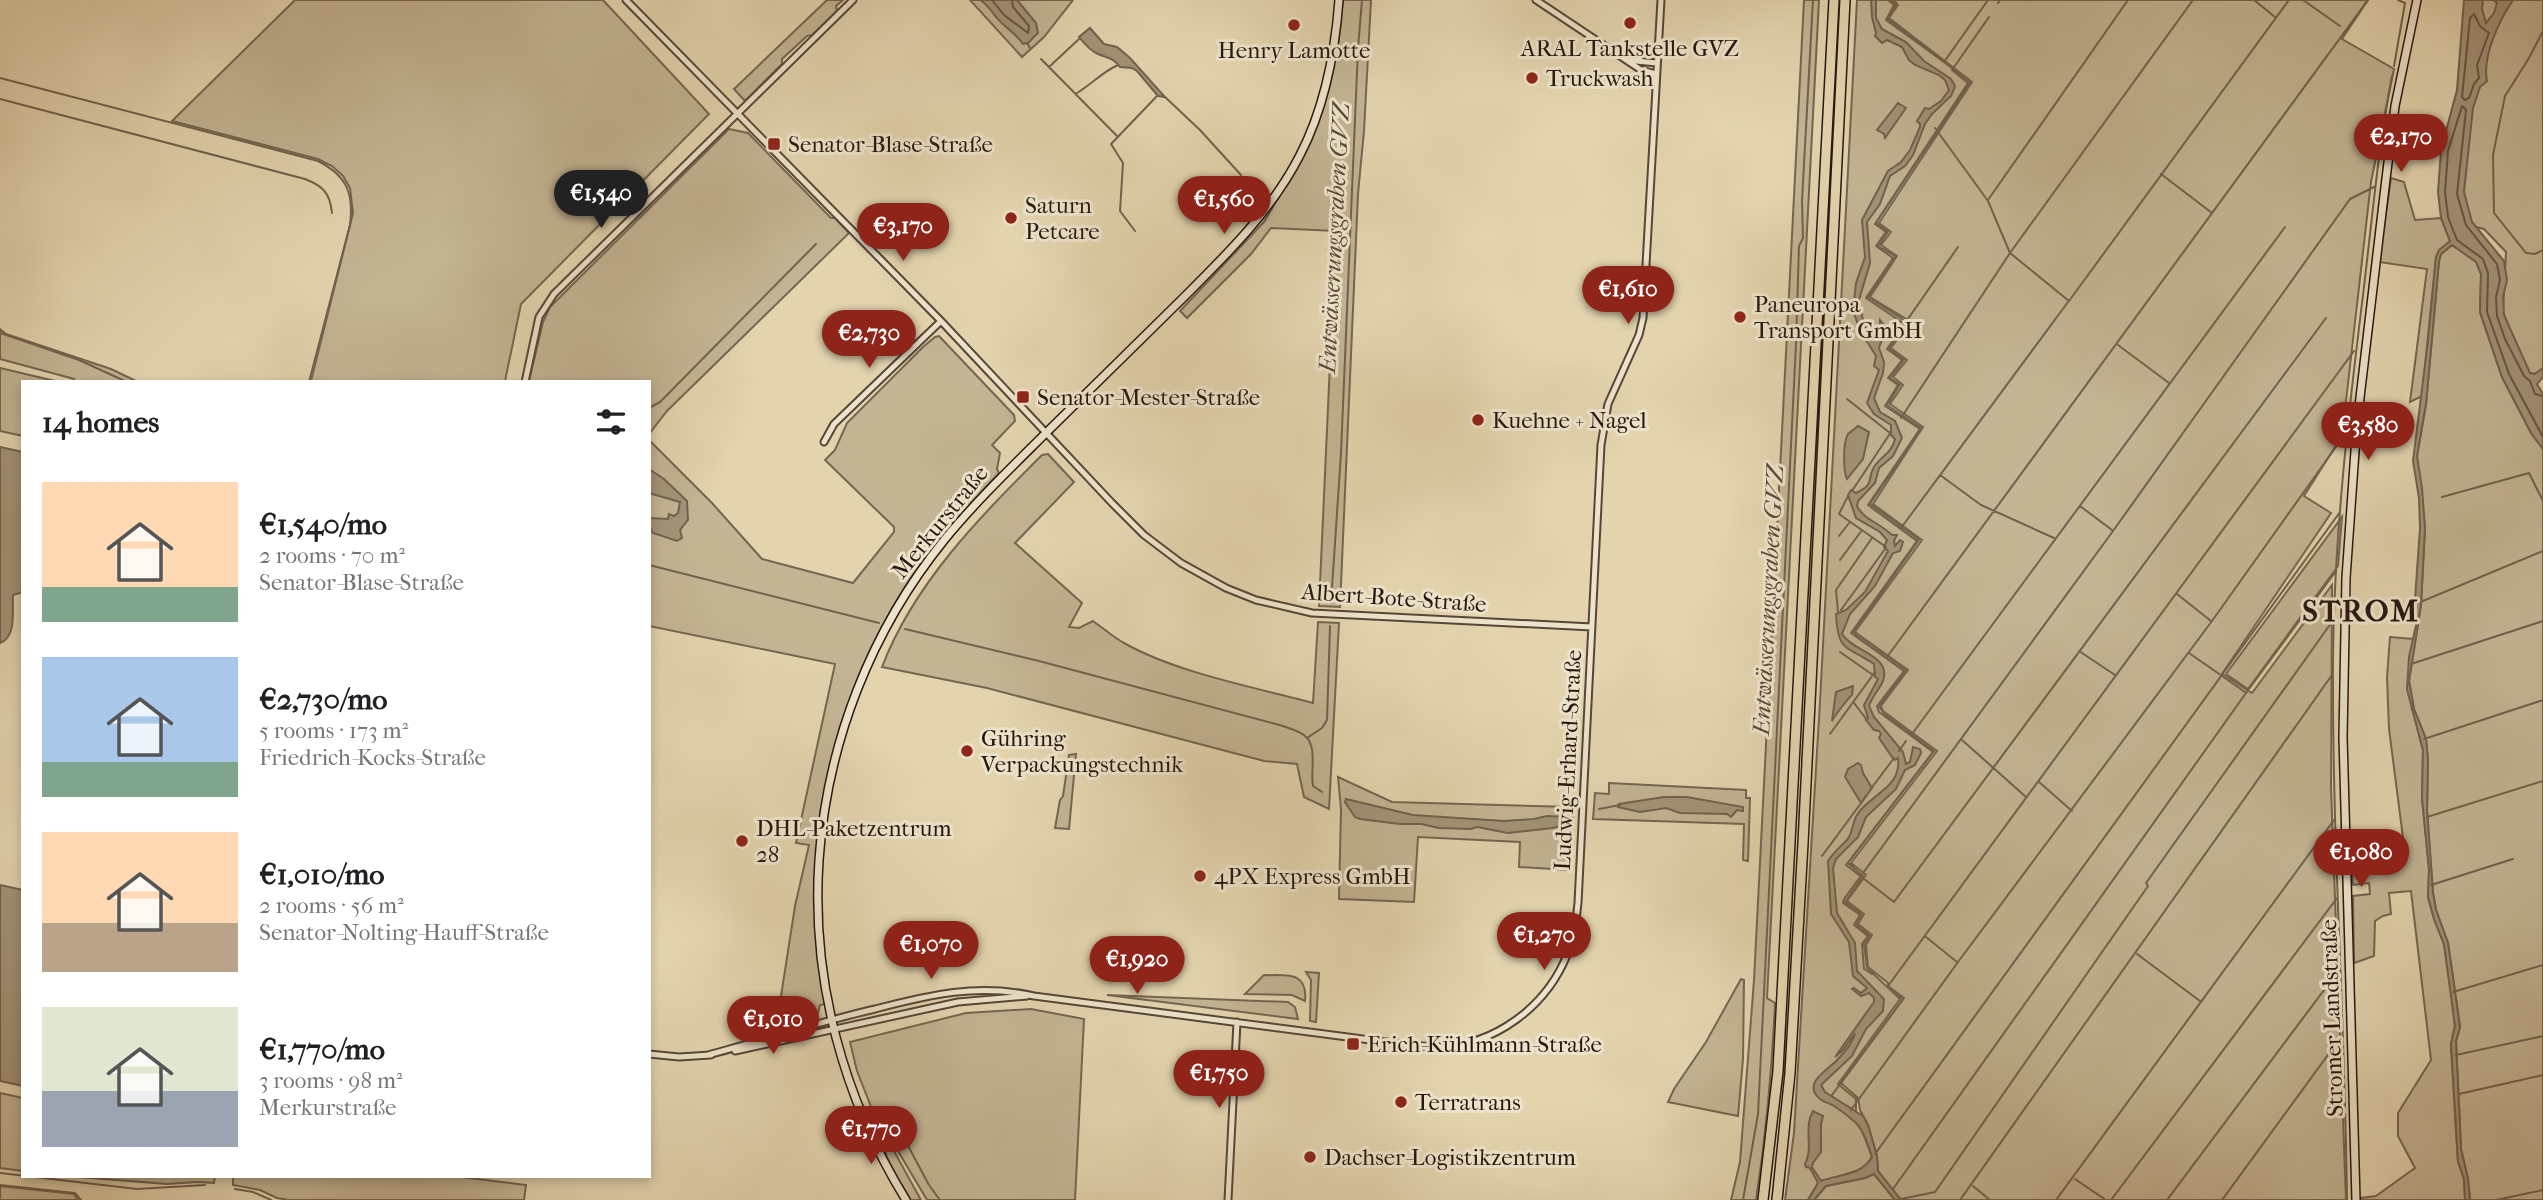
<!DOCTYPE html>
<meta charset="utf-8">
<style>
:root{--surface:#fff;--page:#f2f2f2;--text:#202124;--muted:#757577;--accent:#8f2418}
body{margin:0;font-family:"IM FELL French Canon",serif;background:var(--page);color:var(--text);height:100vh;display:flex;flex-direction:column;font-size:26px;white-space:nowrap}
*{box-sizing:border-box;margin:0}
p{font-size:23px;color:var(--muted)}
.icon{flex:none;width:38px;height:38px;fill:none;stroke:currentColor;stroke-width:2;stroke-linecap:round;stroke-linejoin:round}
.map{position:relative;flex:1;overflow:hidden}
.panel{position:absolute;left:21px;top:380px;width:630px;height:798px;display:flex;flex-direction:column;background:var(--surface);border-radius:0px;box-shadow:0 4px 10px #0003}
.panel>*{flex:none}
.price{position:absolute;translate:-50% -60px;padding:0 16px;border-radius:24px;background:var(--accent);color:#fff;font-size:23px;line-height:46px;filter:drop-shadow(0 2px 4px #0008)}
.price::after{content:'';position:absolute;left:50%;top:42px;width:21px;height:16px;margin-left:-10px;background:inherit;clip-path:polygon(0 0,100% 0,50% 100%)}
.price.on{background:#222;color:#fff}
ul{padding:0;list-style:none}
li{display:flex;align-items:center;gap:21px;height:175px;padding:0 21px}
li span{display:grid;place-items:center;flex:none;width:196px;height:140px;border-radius:0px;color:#555}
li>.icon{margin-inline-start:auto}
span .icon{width:84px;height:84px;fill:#fffc;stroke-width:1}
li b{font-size:30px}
h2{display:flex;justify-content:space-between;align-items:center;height:84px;padding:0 21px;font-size:30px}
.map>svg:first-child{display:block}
</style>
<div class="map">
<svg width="2543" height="1200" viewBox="0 0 2543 1200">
<rect width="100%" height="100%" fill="#e3d4ae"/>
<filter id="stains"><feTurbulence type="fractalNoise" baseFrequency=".00286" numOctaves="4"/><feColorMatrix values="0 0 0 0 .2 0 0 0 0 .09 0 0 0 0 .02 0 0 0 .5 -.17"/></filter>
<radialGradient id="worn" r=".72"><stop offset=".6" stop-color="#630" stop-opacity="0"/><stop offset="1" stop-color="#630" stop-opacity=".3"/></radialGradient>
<path fill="#c3b493" stroke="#756551" stroke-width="2" d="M295 0H603L709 114 521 304 505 381H311L353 213 350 188 343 176 332 166 318 159 172 121Z
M827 0H843L836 6 837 11 812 35 807 36 782 59V64L745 101 734 89Z
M970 0H1073L1044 37 1022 57Z
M1343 0H1371L1364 131 1358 194 1340 607 1319 606 1336 231 1271 228 1251 254 1187 318 1180 311 1264 222 1306 151 1326 97 1338 45Z
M1804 0H1819L1767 998 1775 1003C1772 1070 1766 1135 1756 1200H1731L1740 1162 1754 980Z
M1857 0H1891L1896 5 1888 19 1970 82 1876 223 1888 232 1878 246 1895 256 1868 297 1905 321 1906 324 1889 349 1904 360 1890 378 1900 385 1887 405 1921 428 1870 504 1919 540 1853 632 1906 670 1879 706 1885 715 1934 751 1848 863 1863 876 1845 902 1862 915 1856 925 1870 936 1864 944 1867 968 1900 999 1838 1084 1856 1099V1120L1861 1128 1872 1157 1865 1168 1818 1183 1808 1200H1785L1794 1133 1820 702Z
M1894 0H2368L2342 39 2394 69 2371 182 2342 436 2304 496 2331 513 2222 674 2252 693 2332 585 2331 788 2346 1200H1901L1878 1171 1877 1156 1868 1125 1860 1110 1858 1098 1841 1083 1903 999 1888 987V983L1868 967 1866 945 1872 935 1858 924 1864 914 1847 901 1866 875 1851 863 1937 751 1883 711 1881 706 1908 670 1855 632 1922 540 1873 504 1923 427 1890 404 1903 385 1893 377 1907 360 1891 348 1908 325 1906 319 1870 297 1897 256 1881 245 1891 232 1879 223 1972 82 1889 18 1898 5Z
M2473 0H2543V368L2535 374 2525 372 2503 311 2506 252 2484 229 2448 220Z
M729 129 748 133 831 218H835L849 233 667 411 649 434V382L529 381 543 322 550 307Z
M2391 178 2404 182 2415 220 2441 218 2450 241 2440 250 2436 257 2422 396 2410 402 2427 269 2379 262Z
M2452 245 2476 261 2481 274 2480 312 2502 377 2531 433 2543 449V1200H2470L2468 1179 2461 1149 2456 1041 2460 1027 2448 943 2436 910 2433 893 2427 810 2428 760 2426 739 2414 709 2409 681 2421 605 2425 528 2417 456 2426 404 2439 261 2441 254Z
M0 329 6 334 111 369 136 381H73L74 379 0 359Z
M939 336 1014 415 1015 421 992 445 1000 453 997 469 999 473C965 509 932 546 905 587 826 711 801 860 825 1004L820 1005 818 1013 777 1022 795 906 809 845 796 843 835 664 649 626V440L712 503 762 559 853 583 894 532V527L825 460 835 450 847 423 923 347 935 337Z
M0 368 55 381 23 382V436L0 431Z
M1048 454 1074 482 1015 543 1082 603 1069 627 1079 628 1093 621C1103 628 1113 637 1124 643 1177 673 1254 687 1313 703L1318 622 1339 623 1329 809 1304 797 1297 764 1264 761 987 688 882 667C914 583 980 517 1042 455Z
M2342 517 2338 566 2248 689 2226 674Z
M2390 637 2413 639 2407 689 2423 750 2422 798 2429 869 2428 897 2434 919 2444 944 2453 1005 2455 1026 2451 1044 2456 1132 2458 1162 2464 1179 2465 1200H2361V1198L2376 1196 2415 1168 2398 1136V1113L2431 1060 2411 891 2389 893 2391 914 2383 916 2375 921 2374 956 2354 963 2353 896 2370 894 2369 883 2353 885 2350 839 2384 847 2386 857 2405 853 2389 729 2387 677Z
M1076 754 1069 829 1055 828 1060 800 1063 796 1069 755Z
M1338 777 1392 802 1573 807 1570 870 1519 867 1520 842 1418 837 1414 902 1339 899 1341 809Z
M1609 783 1746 790V798H1750L1748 861 1743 860 1744 824 1593 819 1595 793 1609 794Z
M1306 972 1319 973 1316 1022 1310 1021 1311 980Z
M1264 975C1286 976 1308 970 1305 1001L1292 995 1245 994Z
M1741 979 1744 980 1743 1059 1738 1116 1668 1102 1674 1089 1706 1042Z
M1107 995 1288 1002 1295 1007 1298 1019Z
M1031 1009 1084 1019 1075 1200H927L889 1136 879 1127 857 1071 850 1042 966 1013Z
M0 1093 23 1098V1171L0 1168Z
M875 1129 889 1142 921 1200H910L890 1164Z
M1874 1174 1895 1200H1814L1826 1186 1865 1178Z
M66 1176H215L214 1183 197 1182 167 1184Z
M233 1176H453L526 1185 524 1200H288L277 1198 260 1190 233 1185Z
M0 1186 74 1194 78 1200H0Z"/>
<path fill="#a39378" stroke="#71614e" stroke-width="2" d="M980 0H1017L1036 23 1038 33 1028 43 1023 44C1016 33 1005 28 997 18 991 11 988 5 980 0Z
M1871 0H1876V18L1882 29 1906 42 1924 61 1951 79 1955 86 1951 96 1932 114 1925 124 1913 155 1905 166 1890 176 1880 204 1867 222 1870 263 1859 300 1864 325 1874 340 1879 338 1880 320 1886 328 1879 348 1884 362 1883 373 1874 398 1880 412 1895 421 1902 438 1893 456 1879 468 1875 483 1858 501 1857 506C1863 519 1881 524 1892 535H1897L1894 541 1895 546 1900 540 1903 542 1900 551 1893 553 1875 586 1850 614 1842 634C1853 652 1892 655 1883 681 1879 690 1872 696 1869 706L1874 717 1903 752 1906 764 1910 762 1913 747 1920 749 1921 753 1915 765 1905 770 1896 789 1866 817 1858 837 1836 859 1833 868 1837 913 1855 943 1857 971 1884 999 1883 1011 1866 1029 1852 1056 1821 1085 1825 1092 1863 1116 1868 1125 1877 1156 1878 1171 1901 1200H1895L1874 1174 1865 1178 1826 1186 1814 1200H1808L1818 1183 1810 1168 1806 1167 1805 1164C1814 1148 1803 1128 1813 1111L1823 1116 1821 1124V1152L1813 1163 1812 1167 1821 1181C1839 1174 1861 1176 1872 1157 1863 1127 1859 1123 1834 1106 1829 1103 1823 1102 1819 1098 1802 1083 1829 1069 1837 1060 1845 1052 1853 1043 1855 1033L1843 1050 1835 1057 1874 1002V998L1869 993 1861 996 1852 989 1854 988 1861 993 1867 988 1853 976 1849 942 1831 914 1828 861C1833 853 1840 847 1847 840 1853 833 1852 823 1857 815 1870 794 1902 788 1898 758L1895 760 1892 757 1879 738 1881 734 1879 731 1874 730 1866 720 1868 718 1864 705 1878 679 1875 677 1874 664C1846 645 1838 653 1836 614L1846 610 1865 592 1888 551 1884 547 1887 540 1880 532 1856 518 1848 495 1851 490 1856 493C1876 484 1866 480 1874 467 1881 456 1892 453 1895 439L1891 435V425L1874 414 1867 403 1879 370 1874 366 1876 356 1861 332 1853 311 1856 283 1865 257 1862 220 1888 171 1901 162 1910 150 1920 127V124L1917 121 1925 108 1929 109 1941 101 1949 90 1945 80 1939 75 1915 65 1909 60 1902 47 1887 40 1882 43 1875 36 1876 33 1872 17Z
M2464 0H2483L2482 9 2486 23 2494 13 2497 3 2493 0H2513C2499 21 2482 56 2487 81L2480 87 2473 108 2464 192 2472 222 2504 261 2507 280 2503 297 2504 315 2530 373 2535 374 2543 368V377L2537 384 2543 394V449L2531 433 2502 377 2480 312 2481 274 2476 262 2452 245 2441 254 2439 261 2426 404 2417 456 2422 488 2425 528 2421 605 2409 681 2414 709 2426 739 2428 760 2427 810 2433 893 2436 910 2448 943 2460 1027 2456 1041 2461 1149 2468 1179 2470 1200H2465L2464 1179 2458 1161 2451 1044 2455 1026 2444 944 2434 919 2428 897 2429 870 2422 798 2423 750 2407 689 2409 657 2416 625 2415 599 2420 528 2419 498 2413 461 2428 341 2436 257 2439 250 2450 241 2441 218 2438 192 2441 150 2457 90Z
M1090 28 1104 44 1117 47 1130 58 1165 97 1158 96 1137 71 1132 68 1120 67C1113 57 1106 58 1096 53 1090 50 1083 42 1079 37Z
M1898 103 1906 108 1885 138 1884 134 1877 130Z
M1858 426 1869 432 1863 459 1847 479C1843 471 1843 442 1848 434 1849 433 1857 427 1858 426Z
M0 447 23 452V592L13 595C12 610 17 637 0 643Z
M649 469 664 479 687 501 688 520 680 530 682 538 677 541 653 533 649 527V518L668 519 669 514 674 516 678 513 680 502 649 493Z
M1853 686 1852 695C1849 697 1834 717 1832 721L1836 692Z
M1858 763 1861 765 1863 773 1872 788 1861 803 1845 777 1848 769Z
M1664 797H1687L1743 807V811L1737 810 1731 817 1727 814 1680 813 1666 808 1640 812 1618 807 1619 804Z
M1346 799 1413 815 1504 821 1534 819 1547 816 1568 817V820L1564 825 1553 828 1508 833 1477 827 1471 829 1439 828 1421 824H1400L1360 819 1355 817 1345 802Z
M0 885 23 890V1086L0 1081Z"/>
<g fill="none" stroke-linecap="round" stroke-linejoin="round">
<path stroke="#655444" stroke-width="2" d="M992 0 1004 15 1028 33 1029 26 1013 7 1012 0
M2474 14 2480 26 2489 33 2477 65 2479 78 2474 84 2469 98 2465 100 2462 97 2470 18Z
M2543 396 2535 394 2530 381 2524 376 2505 339 2497 316 2496 297 2500 280 2497 264 2466 225 2457 194 2466 110 2462 106 2448 151 2445 192 2448 217 2457 240 2483 259 2488 273 2487 312 2509 374 2543 437"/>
<path stroke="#71614e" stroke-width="2" d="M1888 0 1894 5 1886 20 1944 62 1988 0
M2254 0 2275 17
M2303 0 2340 26
M1998 3 2000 0
M2543 31 2529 58 2505 96 2493 155 2494 213 2526 253 2535 254 2543 250
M1027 43 1030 48
M1041 59 1118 137
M2394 66 2405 3 2398 0
M1049 67 1079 39
M0 78 318 161C347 176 354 193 350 225L309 382
M1077 93C1092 84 1102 72 1118 65
M1165 97 1200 130 1241 175
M0 99 305 179C323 186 330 193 332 213
M1935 128 1988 201 2010 253 2069 301 2289 0
M2161 174 2212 213
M1988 200 2128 0
M1135 231 1120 211 1123 163 1111 144 1157 96
M1958 247 1887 349 1902 360 1888 378 1898 385 1885 406 1920 429 1868 505 1917 541 1851 633 1904 671 1877 706 1879 712 1933 752 1846 865 1894 902 2326 318
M1903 323 1866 298 1893 258 1876 246 1886 232 1875 224 1968 83 1952 70 1989 17
M0 333 79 360 127 382
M2118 345 2169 383
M1847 399 1890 433
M649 408 660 402 816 244
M1901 418 2010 253 2193 0
M1940 475 1981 505 2054 538
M1852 491 1891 432
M1848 496 1839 514 1886 547
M2442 497 2529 473 2543 501
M2080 506 2112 530
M1901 528 2068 302
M1839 536 1849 523
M1840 560 1862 530
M649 565 879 623
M2177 594 2211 621
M1331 603 1341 453 1358 48 1362 0
M2418 603 2543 551
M1841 610 1885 549
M1838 612 1836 590 1872 538
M905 629 1039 661 1283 726C1290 729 1300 731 1305 736 1318 746 1310 772 1313 786L1322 792
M2079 651 2115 675
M1840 652 1873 675
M2189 653 2245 692
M1887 657 2368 0
M2411 664 2543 621
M1854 703 1867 720
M1830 734 1875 672
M1912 734 2285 227
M1307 738 1322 728 1327 720 1330 626
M2424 739 2543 700
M1962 740 2026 797
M1899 751 1906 741
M2039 782 2072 811
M1870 790 1894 758
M1599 809 1620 805
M2427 817 2543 781
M1822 856 1867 795
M2431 885 2513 859
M1926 937 1957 962
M2137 954 2200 1001
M1872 974 1864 969 1862 944 1868 936 1854 925 1860 915 1843 903 1844 899 2113 531 2350 199 2374 187
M2453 992 2543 965
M2456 1055 2543 1036
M2459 1094 2543 1075
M1832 1095 1904 998 1888 986 2354 351
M1851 1110 1958 962 2212 621 2338 444 2345 438
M898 1127 929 1185 940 1200
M1875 1154 2340 512
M0 1173 137 1189 205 1185
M2075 1179 2106 1200
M0 1185 75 1193 81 1200
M1973 1186 1990 1200
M235 1189 253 1192 271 1200
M1893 1189 2246 693 2336 571
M1901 1199 1935 1192 2148 886 2146 883 2334 619
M1743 1200 1758 1114 1796 344 1799 246 1803 238 1802 201 1813 0
M1960 1200 2332 675
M2056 1200 2334 820
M2111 1200 2337 898
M2167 1200 2339 970
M2222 1200 2341 1037
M2347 1200C2345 1021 2332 841 2333 662 2334 539 2348 416 2363 295 2372 221 2378 148 2392 76
M2496 1200 2543 1190"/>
<defs>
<path id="street" d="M626 0 941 321 1112 503 1144 535 1181 563 1226 588 1256 600 1312 613 1592 627
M1536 0 1641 70 1656 74
M1620 53 1636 61 1657 63
M525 382 539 317 554 294 853 0
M824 442 834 424 941 321
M735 1051 958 1002 1027 996
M649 1054 679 1057 711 1055
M708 1055C764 1040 819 1022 875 1009 929 995 978 983 1034 996L1401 1044C1414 1045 1426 1047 1439 1047 1495 1045 1546 1007 1567 955 1574 939 1576 921 1578 903L1601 445 1608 404 1639 335 1643 318 1661 0
M1228 1200 1237 1022"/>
<path id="secondary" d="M906 1200C843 1098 811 980 819 860 827 743 871 630 945 539 977 500 1015 464 1051 428 1093 387 1134 346 1176 305 1222 259 1270 214 1300 155 1325 107 1335 53 1339 0
M2356 1200 2343 737 2346 578 2357 423 2385 187 2395 106 2417 0"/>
<path id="highway" d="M1763 1200 1778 1071 1834 0
M1777 1200 1790 1073 1803 843 1845 0"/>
</defs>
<use href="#street" stroke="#564637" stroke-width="9"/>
<use href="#secondary" stroke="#27160f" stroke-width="10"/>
<use href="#highway" stroke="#27160f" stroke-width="12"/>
<use href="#street" stroke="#ede3ca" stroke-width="5"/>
<use href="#secondary" stroke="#ede3ca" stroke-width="7"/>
<use href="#highway" stroke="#e3d4ae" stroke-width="9"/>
</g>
<g fill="#8f2418" stroke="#ede3ca" stroke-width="2.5">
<circle cx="1630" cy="23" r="7"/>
<circle cx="1294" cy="25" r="7"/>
<circle cx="1532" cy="78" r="7"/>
<rect x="767" y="137" width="14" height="14" rx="3.5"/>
<circle cx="1011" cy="218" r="7"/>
<circle cx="1740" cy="317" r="7"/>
<rect x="1016" y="390" width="14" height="14" rx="3.5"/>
<circle cx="1478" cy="420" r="7"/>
<circle cx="967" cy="751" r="7"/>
<circle cx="742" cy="841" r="7"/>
<circle cx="1200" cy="876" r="7"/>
<rect x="1346" y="1037" width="14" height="14" rx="3.5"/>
<circle cx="1401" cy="1102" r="7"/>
<circle cx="1310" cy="1157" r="7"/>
</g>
<g text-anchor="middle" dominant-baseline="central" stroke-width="6" stroke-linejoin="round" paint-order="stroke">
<g font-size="23" fill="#27160f" stroke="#ede3ca" text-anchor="start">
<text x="1630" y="48" text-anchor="middle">ARAL Tankstelle GVZ</text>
<text x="1294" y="50" text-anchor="middle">Henry Lamotte</text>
<text x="1546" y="78">Truckwash</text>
<text x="788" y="144">Senator-Blase-Straße</text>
<text x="1025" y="205">Saturn<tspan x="1025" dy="26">Petcare</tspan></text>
<text x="1754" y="304">Paneuropa<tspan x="1754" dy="26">Transport GmbH</tspan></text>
<text x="1037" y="397">Senator-Mester-Straße</text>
<text x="1492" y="420">Kuehne + Nagel</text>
<text x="981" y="738">Gühring<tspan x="981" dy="26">Verpackungstechnik</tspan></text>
<text x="756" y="828">DHL-Paketzentrum<tspan x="756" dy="26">28</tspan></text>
<text x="1214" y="876">4PX Express GmbH</text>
<text x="1367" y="1044">Erich-Kühlmann-Straße</text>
<text x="1415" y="1102">Terratrans</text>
<text x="1324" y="1157">Dachser-Logistikzentrum</text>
</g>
<g font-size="23" fill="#27160f" stroke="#ede3ca">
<text transform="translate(940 522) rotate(-51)">Merkurstraße</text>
<text transform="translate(1394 598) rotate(4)">Albert-Bote-Straße</text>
<text transform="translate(1568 760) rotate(-87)">Ludwig-Erhard-Straße</text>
<text transform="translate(2332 1018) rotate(-92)">Stromer Landstraße</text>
</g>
<g font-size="24" font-style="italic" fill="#594839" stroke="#ede3ca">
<text transform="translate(1334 238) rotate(-87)">Entwässerungsgraben GVZ</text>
<text transform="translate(1768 600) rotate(-87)">Entwässerungsgraben GVZ</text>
</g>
<g font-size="30" font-weight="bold" letter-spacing="2" fill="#27160f" stroke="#ede3ca">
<text x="2361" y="611">STROM</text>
</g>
</g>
<rect width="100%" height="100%" filter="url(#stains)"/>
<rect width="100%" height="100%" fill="url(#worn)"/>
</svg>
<b class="price" style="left:2401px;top:174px">€2,170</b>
<b class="price on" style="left:601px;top:230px">€1,540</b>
<b class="price" style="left:1224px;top:236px">€1,560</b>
<b class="price" style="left:903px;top:263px">€3,170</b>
<b class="price" style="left:1628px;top:326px">€1,610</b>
<b class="price" style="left:869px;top:370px">€2,730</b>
<b class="price" style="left:2368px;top:462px">€3,580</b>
<b class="price" style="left:2361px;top:889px">€1,080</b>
<b class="price" style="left:1544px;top:972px">€1,270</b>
<b class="price" style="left:931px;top:981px">€1,070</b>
<b class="price" style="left:1137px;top:996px">€1,920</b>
<b class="price" style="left:773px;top:1056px">€1,010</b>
<b class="price" style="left:1219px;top:1110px">€1,750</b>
<b class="price" style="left:871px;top:1166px">€1,770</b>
<section class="panel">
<h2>14 homes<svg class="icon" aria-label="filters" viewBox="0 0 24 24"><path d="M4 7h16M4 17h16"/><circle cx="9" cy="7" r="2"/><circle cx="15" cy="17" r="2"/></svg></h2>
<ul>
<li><span style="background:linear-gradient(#ffd9b3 75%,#7fa58c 0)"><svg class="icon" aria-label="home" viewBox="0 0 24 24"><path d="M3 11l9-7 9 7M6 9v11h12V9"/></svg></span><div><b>€1,540/mo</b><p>2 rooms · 70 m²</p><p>Senator-Blase-Straße</p></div></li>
<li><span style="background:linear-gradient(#a9c7e8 75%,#7fa58c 0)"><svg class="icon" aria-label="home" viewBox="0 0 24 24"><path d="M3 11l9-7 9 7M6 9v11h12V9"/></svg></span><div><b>€2,730/mo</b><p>5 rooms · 173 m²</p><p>Friedrich-Kocks-Straße</p></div></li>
<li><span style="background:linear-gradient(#ffd9b3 65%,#b9a48a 0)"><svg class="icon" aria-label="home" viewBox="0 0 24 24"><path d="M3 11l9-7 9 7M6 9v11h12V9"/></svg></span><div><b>€1,010/mo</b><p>2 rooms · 56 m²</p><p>Senator-Nolting-Hauff-Straße</p></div></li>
<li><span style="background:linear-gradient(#dfe7d0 60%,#9aa5b1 0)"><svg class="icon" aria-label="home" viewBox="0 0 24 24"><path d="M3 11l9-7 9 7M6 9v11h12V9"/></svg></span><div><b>€1,770/mo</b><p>3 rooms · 98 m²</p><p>Merkurstraße</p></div></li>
</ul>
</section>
</div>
